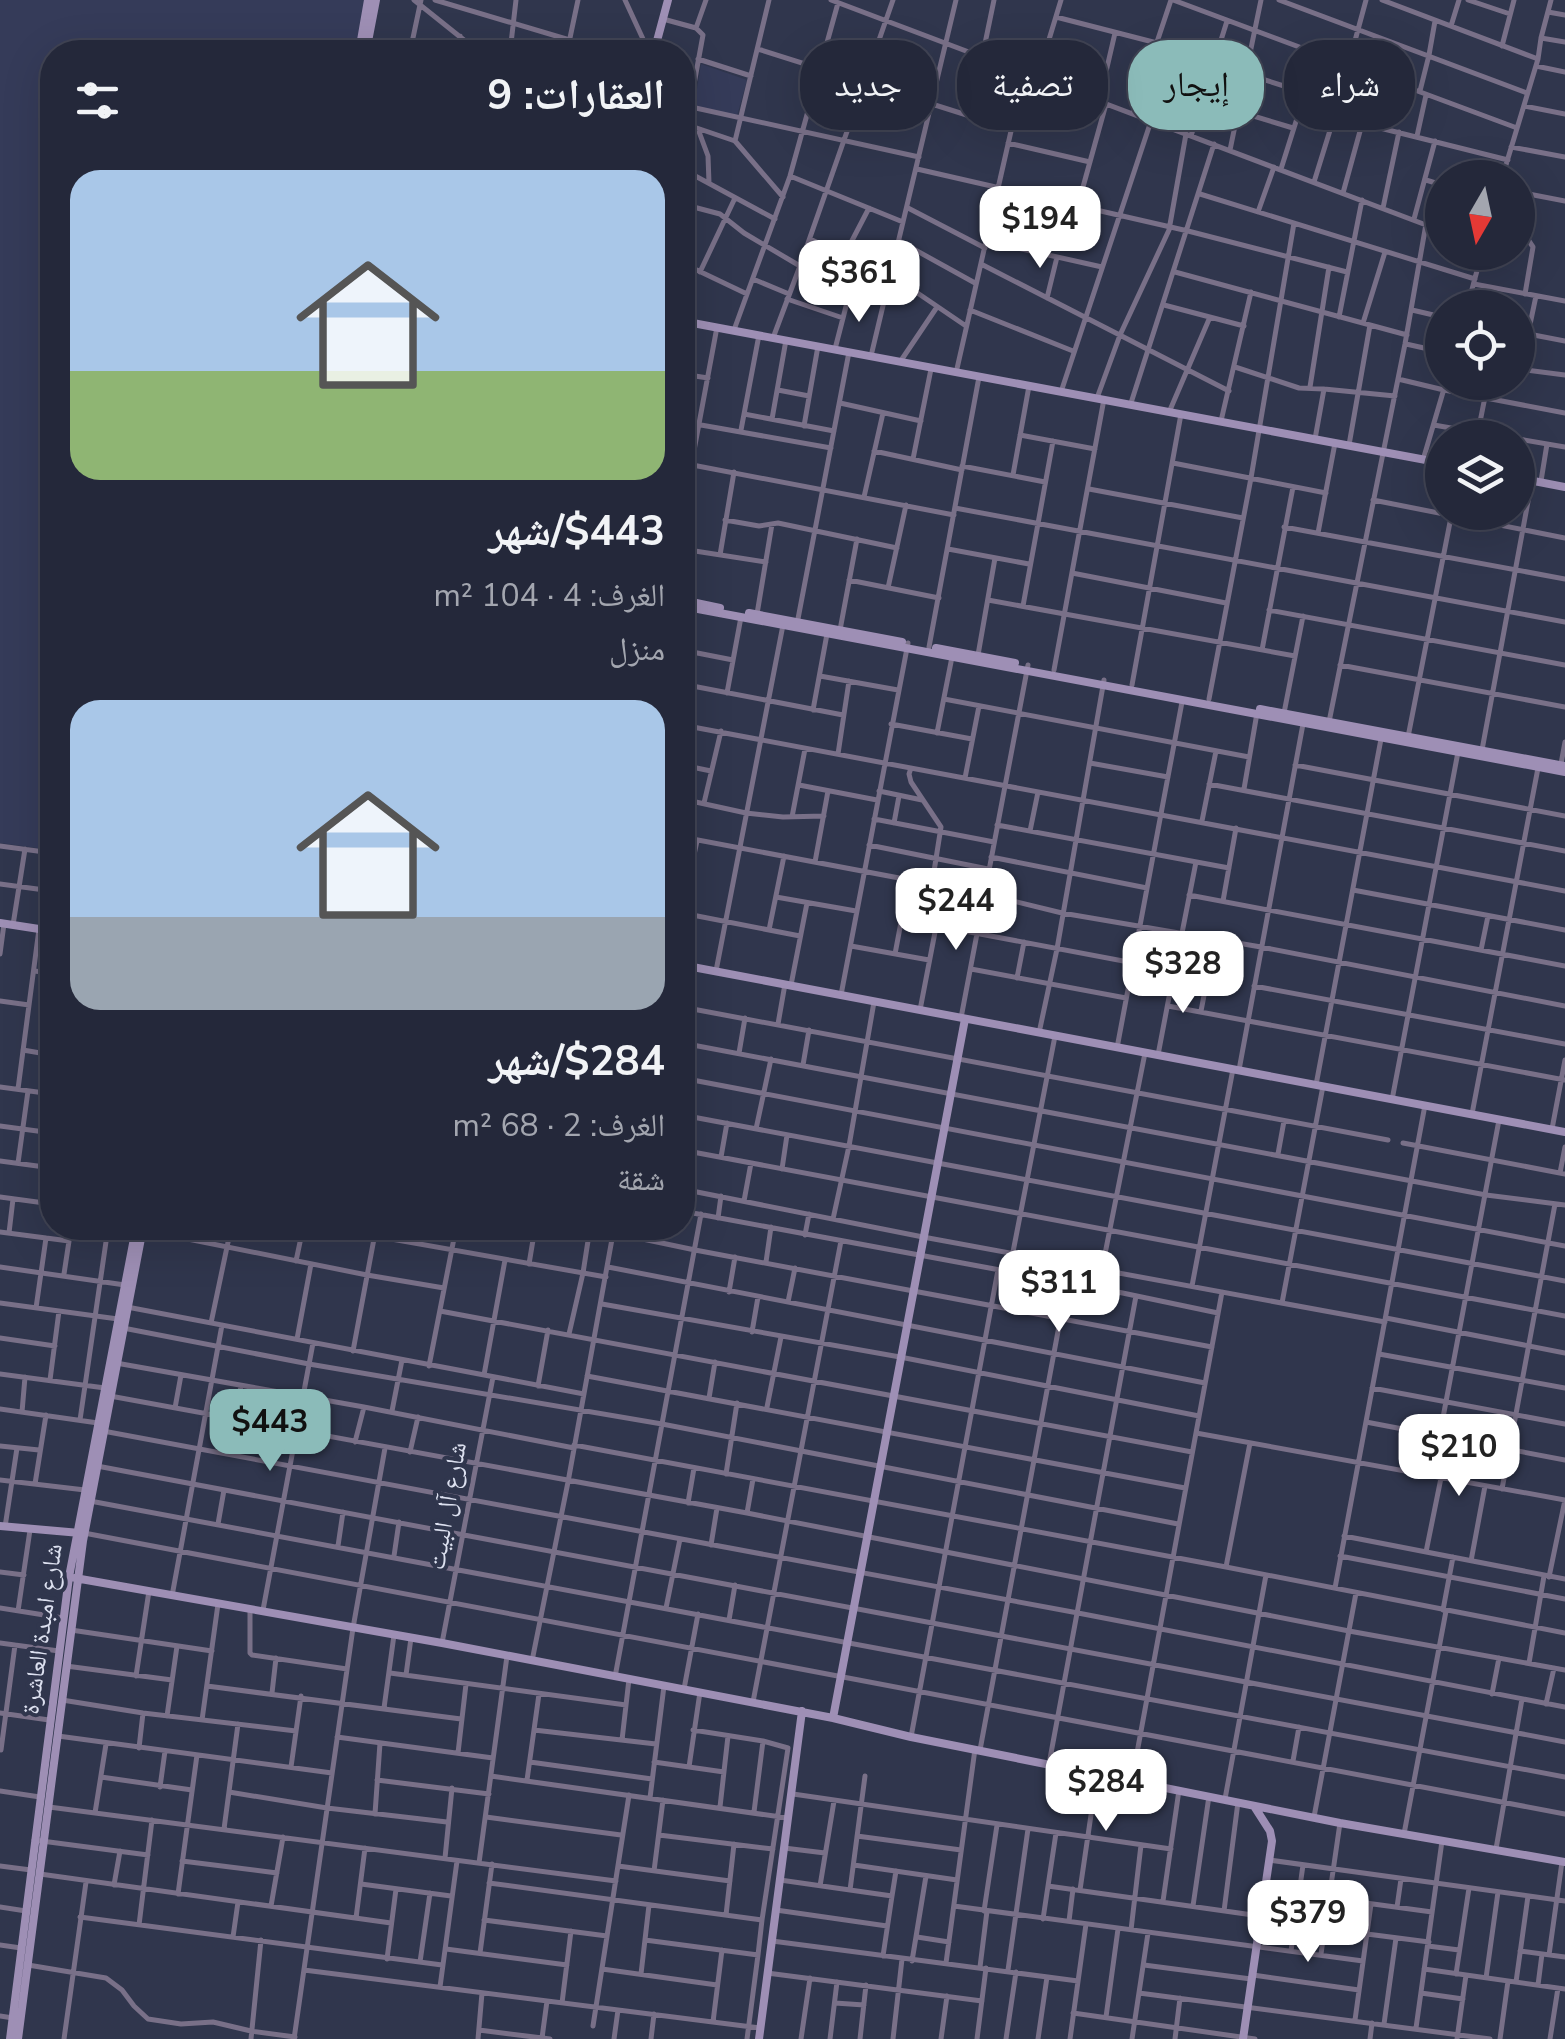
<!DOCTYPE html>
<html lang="ar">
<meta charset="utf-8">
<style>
:root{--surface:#24283a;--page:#2c3042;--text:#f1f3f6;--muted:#a3a6af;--line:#414454;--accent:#8bbbb9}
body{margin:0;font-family:"Nunito Sans","Noto Naskh Arabic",sans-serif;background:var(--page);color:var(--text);direction:rtl;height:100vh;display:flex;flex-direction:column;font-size:38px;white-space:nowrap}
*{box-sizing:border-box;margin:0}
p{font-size:32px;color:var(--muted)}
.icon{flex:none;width:55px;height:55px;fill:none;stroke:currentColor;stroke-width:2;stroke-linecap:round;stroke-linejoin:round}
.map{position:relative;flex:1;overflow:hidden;direction:ltr}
.side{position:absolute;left:40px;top:40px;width:655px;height:1200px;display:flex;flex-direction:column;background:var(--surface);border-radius:40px;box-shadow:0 10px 40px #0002,0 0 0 2px var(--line);direction:rtl}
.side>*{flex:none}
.banner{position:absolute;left:725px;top:40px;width:690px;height:90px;direction:rtl;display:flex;gap:20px}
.needle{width:65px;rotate:189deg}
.fabs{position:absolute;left:1425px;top:160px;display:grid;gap:20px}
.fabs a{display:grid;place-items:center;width:110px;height:110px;border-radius:50%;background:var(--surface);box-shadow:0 10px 40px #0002,0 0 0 2px var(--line);font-size:50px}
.price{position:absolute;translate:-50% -85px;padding:0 22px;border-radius:20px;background:#fff;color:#222;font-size:32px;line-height:65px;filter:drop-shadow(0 2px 5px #0008)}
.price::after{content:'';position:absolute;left:50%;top:60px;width:30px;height:22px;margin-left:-15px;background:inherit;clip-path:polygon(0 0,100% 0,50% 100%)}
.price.current{background:var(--accent);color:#111}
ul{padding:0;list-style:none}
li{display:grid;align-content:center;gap:20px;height:530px;padding:0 30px}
li span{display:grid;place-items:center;height:310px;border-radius:30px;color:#555}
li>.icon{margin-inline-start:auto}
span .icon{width:180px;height:180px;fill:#fffc;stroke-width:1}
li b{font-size:42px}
h2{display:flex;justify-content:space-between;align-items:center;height:120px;padding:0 30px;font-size:42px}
.tag{padding:0 35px;border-radius:40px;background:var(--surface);box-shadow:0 10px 40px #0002,0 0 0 2px var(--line);font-size:35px;line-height:90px}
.tag.current{background:var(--accent);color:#111}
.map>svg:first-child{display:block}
</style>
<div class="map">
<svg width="1565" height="2039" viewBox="0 0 1565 2039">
<rect width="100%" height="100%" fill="#30364d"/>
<path fill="#353b59" d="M0 0H374L364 52H52V850L0 843Z
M701 64 747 80 737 116 694 107Z"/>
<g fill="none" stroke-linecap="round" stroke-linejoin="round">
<path stroke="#797088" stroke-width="5" d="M414 0 479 52
M435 0 610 52
M625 0 649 52
M831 0 1442 231
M1173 0 1517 128
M1279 0 1527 93
M1382 0 1538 59
M1468 0 1510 14
M1548 12 1565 15
M1056 17 1157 43
M663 19 696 28 703 35 690 106
M1451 26 1459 0
M696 28 706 0
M1541 38 1565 42
M1502 46 1514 0
M758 49 1011 129
M1155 49 1246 74 1338 103
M410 52 421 0
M452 52 460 36
M510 52 516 0
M567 52 578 0
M982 58 994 0
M698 59 751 76
M1536 66 1565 72
M1037 79 1061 0
M1144 83 1293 128
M1420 91 1429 55 1435 21
M1099 102 1115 33
M682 105 919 157
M1524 106 1565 114
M1133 114 1171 0
M1336 117 1508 160
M682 123 735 141 783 197
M698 129 708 156 709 183
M1191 136 1227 21
M1417 136 1426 95
M735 141 769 0
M1008 143 1090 162
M1511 147 1565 157
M1230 150 1261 0
M917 169 1188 231 1347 272
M1281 169 1305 93
M686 171 775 219
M790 176 903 222
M1502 178 1538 59 1541 38 1551 0
M1426 180 1442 185
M1314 182 1336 111 1366 0
M682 191 692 128
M1518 192 1565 201
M1343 193 1362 124
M1200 194 1475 279
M682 204 720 214 744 233 800 266
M1078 205 1106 104
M908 208 985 248
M1383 208 1399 132
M1258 212 1274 167
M1414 219 1435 141
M810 239 890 278
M1518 239 1529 241 1533 247 1525 294
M899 241 975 283
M986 241 1102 267
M844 256 869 208
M682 263 747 294
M981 264 1229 391
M700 272 735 198
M1175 272 1407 335
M798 273 884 303
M891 275 966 326
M753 279 789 294
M1474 284 1565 301
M1047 298 1057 257
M787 299 843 318
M1164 305 1244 326
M1467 308 1482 252
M970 310 1073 351
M1412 310 1442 317
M1339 317 1362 200
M1363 323 1385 252
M734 330 790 176 838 3
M1518 332 1565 341
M1528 334 1536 296
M773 338 800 266 893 0
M1406 344 1442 352
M835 349 850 291
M871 356 956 0
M900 362 937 307
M1235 367 1299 388 1324 389 1395 396
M1518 369 1565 375
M956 373 1024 74
M682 374 708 378
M1398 379 1444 390 1565 413
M1310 387 1329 267
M778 390 809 396
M1061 392 1151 121
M1097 398 1120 335 1169 230 1186 134
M840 403 921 421
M1131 403 1214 144
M1170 410 1210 317
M744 414 834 431
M772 419 786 340
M1221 421 1251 292
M701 425 831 448
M1434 425 1507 438
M804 426 818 346
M741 430 759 335
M1478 432 1485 397
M1020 435 1095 449
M1315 439 1324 389
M1518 439 1565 447
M1349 445 1370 325
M874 451 962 470
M913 459 931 369
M1423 460 1446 382
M682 463 954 515
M1173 463 1326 493
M962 466 1045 482
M1013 475 1029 386
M1541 481 1547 444
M1089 489 1243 518
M864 497 883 413
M1373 500 1565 538
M955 508 1565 622
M682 515 717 327
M725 520 759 526 778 523 897 548
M1284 527 1565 579
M1318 533 1335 443
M682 549 766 562
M948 549 1029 564
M720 555 734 472
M1072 573 1226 603
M849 580 939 598
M888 588 906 505
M988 600 1295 656
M1023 606 1053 441
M1269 610 1565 665
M757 614 772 524
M797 624 849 352
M840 630 857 539
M929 647 979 377
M682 650 733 660
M1262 650 1293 487
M978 655 995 558
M1340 665 1565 707
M1054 670 1104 399
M682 675 688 651
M820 676 898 690
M682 684 843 715
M1132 685 1181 414
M727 693 741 617
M944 699 1249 757
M1209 699 1251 478 1294 223
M813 710 827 634
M1284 713 1303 616
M1329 722 1405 344 1426 224
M891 724 972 739
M682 725 1565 891
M937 733 952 657
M1408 737 1452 512
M1482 750 1532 480
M838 754 849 681
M1090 763 1168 777
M1561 764 1565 742
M682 765 711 771
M1295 765 1565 816
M911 768 909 774 911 782 941 827 932 884
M965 778 979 706
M1209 784 1565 851
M799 785 877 800
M1244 789 1257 713
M879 791 922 800
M682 799 746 813 783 817 824 816
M704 803 721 731
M792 817 805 749
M874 819 994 842
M1202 821 1216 751
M894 823 899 796
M997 825 1229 868
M1030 831 1038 792
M682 837 984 894 1062 913 1261 947 1565 1006
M869 845 988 869
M0 846 52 853
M991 857 1147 888
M815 862 828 791
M0 884 52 891
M1353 890 1565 930
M1189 895 1565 966
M776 897 856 911
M1223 901 1236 828
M682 911 697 841
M682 913 800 936
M901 921 959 930 1208 977
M13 925 25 849
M769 930 784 856
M1182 933 1196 862
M851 946 929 960
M1481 950 1488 916
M0 954 4 924
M895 954 909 880
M971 969 1126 998
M34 971 52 973
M716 971 783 625
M1017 978 1024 942
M791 985 807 903
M1254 986 1565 1044
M841 995 908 643
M0 1001 29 1005
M1168 1006 1565 1080
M682 1007 1388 1140
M920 1010 936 927
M1201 1011 1215 939
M961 1018 1028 665
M778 1024 785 984
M1039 1033 1057 949 1104 680
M682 1040 695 969
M682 1043 1486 1195 1565 1205
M1117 1048 1182 702
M23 1050 52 1055
M739 1053 745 1018
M1158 1055 1174 971
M803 1065 809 1030
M1239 1070 1303 724
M682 1078 1565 1246
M1316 1085 1381 739
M0 1087 52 1094
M18 1089 39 929
M1392 1100 1458 752
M1472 1114 1538 768
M682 1115 1565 1281
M0 1126 52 1133
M756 1129 771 1059
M1552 1129 1565 1060
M1403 1143 1565 1174
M682 1150 1565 1316
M1278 1154 1284 1121
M721 1157 727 1123
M0 1161 52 1168
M18 1163 28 1091
M782 1169 787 1135
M1560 1173 1565 1147
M682 1189 923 1237 1385 1322
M0 1197 52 1204
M744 1201 751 1163
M48 1204 52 1175
M682 1211 1113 1291 1218 1313
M718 1218 721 1196
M833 1219 849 1146 874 1002
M329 1228 606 1277
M143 1230 367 1275 444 1288
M0 1232 69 1241
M9 1233 13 1199
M614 1233 695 1250 1212 1347
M805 1235 809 1214
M1013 1252 1055 1036
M296 1261 303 1228
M766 1262 771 1227
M529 1264 535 1228
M0 1267 125 1285
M608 1267 1205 1383
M1102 1269 1145 1053
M64 1274 71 1228
M1033 1277 1037 1257
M1192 1286 1233 1069
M1113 1291 1117 1271
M729 1292 735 1257
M788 1302 795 1268
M0 1303 118 1319
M1282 1303 1323 1086
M602 1304 900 1357 1199 1416
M127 1307 584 1394
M36 1308 46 1238
M440 1311 1192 1452
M1386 1318 1565 1353
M211 1323 231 1228
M123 1328 309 1364 662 1424 1178 1524
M752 1332 758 1297
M569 1334 583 1273 590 1228
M0 1338 55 1346
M297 1339 311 1264
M353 1351 376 1228
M1379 1354 1565 1388
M116 1363 364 1407 574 1448
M429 1366 456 1228
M0 1374 105 1388
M484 1375 505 1260
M587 1376 1185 1488
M50 1380 59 1311
M538 1386 548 1330
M1372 1388 1565 1424
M110 1396 747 1513 1349 1631 1565 1670
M709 1398 715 1362
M767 1407 781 1337
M175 1408 181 1375
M0 1409 98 1423
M392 1411 402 1360
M22 1412 25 1377
M234 1419 241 1386
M80 1420 108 1228
M1366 1422 1565 1460
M103 1431 1078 1613 1565 1707
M1196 1433 1565 1500
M355 1442 364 1407
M574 1445 1226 1567 1565 1633
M0 1446 39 1450
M410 1452 418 1417
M97 1466 1565 1742
M726 1474 737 1403
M1432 1476 1499 1120
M0 1480 85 1490
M35 1484 46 1415
M1502 1489 1555 1204
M90 1501 1565 1777
M688 1503 694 1468
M747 1513 753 1479
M218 1524 224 1490
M5 1527 17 1448
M84 1533 1565 1814
M1344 1536 1565 1579
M711 1545 717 1508
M338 1546 343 1512
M1426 1552 1441 1478
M394 1556 399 1522
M1340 1556 1565 1599
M1471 1561 1485 1486
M1226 1567 1250 1443
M0 1572 24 1575
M1549 1577 1565 1500
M1335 1588 1425 1105
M172 1596 222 1325
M0 1608 63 1618
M666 1608 680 1539
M250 1610V1653L252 1655 347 1669
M263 1610 313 1343
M1443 1610 1453 1557
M18 1611 30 1530
M729 1620 735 1585
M71 1630 212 1651
M0 1643 59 1651
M442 1643 493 1377
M532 1661 568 1482 614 1228
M1529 1663 1544 1576
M66 1666 172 1680
M390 1673 626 1705
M406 1675 411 1638
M136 1676 149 1591
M615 1677 701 1214
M207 1686 461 1719
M684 1689 698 1614
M272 1693 276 1658
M1492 1694 1499 1658
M62 1700 143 1713 296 1731
M753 1702 841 1241
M1546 1704 1554 1668
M384 1708 394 1635
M0 1713 49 1720
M167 1716 177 1646
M202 1720 218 1604
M534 1730 656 1744
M693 1730 763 1741 788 1748 762 1920
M58 1736 332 1773
M337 1737 493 1758
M911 1737 998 1270
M622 1740 629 1679
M139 1748 143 1713
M1 1750 15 1645
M980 1750 1067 1283
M458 1753 466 1684
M1293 1761 1299 1727
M530 1762 652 1779
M654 1762 724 1772
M1049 1764 1136 1296
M291 1767 301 1696
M689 1767 700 1692
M491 1776 788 1818
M101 1777 192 1790
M377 1780 489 1794
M527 1780 539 1694
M1132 1780 1222 1292
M160 1787 165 1751
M0 1791 40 1797
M229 1792 327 1808 447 1822
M793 1794 1171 1849
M650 1798 664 1686
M1225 1799 1266 1575
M49 1807 616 1881
M720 1807 728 1736
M754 1812 763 1741
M95 1813 106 1744
M375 1814 380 1743
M486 1817 621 1835
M1314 1817 1356 1593
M224 1829 238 1724
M1404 1834 1446 1611
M659 1835 773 1849
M857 1836 961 1850
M34 1840 148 1855
M784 1848 825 1853
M1496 1849 1522 1699
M445 1858 452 1788
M1269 1860 1565 1901
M182 1861 277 1873
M479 1863 507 1656
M854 1865 957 1880
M0 1866 31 1870
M618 1866 730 1881
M654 1871 663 1800
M40 1874 391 1923
M780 1880 892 1896 896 1871
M489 1883 762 1920 758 1955
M361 1884 451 1896
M114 1885 120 1851
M820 1886 834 1801
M1048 1886 1260 1916
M850 1890 865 1776
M1080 1890 1097 1774
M178 1894 197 1755
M1329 1898 1432 1912
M1163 1901 1179 1790
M271 1906 283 1837
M954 1906 1363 1961
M1193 1906 1209 1796
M0 1907 26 1911
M1397 1907 1401 1879
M776 1910 887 1926
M984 1911 997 1825
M1224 1911 1238 1802
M726 1915 734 1844
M80 1917 442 1965
M356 1918 365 1848
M1043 1919 1056 1833
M484 1920 607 1936
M1069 1921 1073 1889
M139 1925 152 1820
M1131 1930 1141 1845
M1367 1934 1429 1942
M233 1937 238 1902
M917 1937 949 1942
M645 1940 758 1955 747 2039
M772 1941C874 1955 976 1967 1078 1981
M0 1945 21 1948
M1428 1946 1459 1950
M446 1949 567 1965
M1291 1951 1303 1865
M1520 1951 1565 1957
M480 1953 492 1864
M1321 1954 1340 1823
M1549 1955 1562 1862
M883 1956 892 1896
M387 1959 396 1889
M912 1961 926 1876
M420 1962 430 1893
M946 1963 975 1749
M28 1965 106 1978 122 1990 134 2006 148 2019 181 2024 213 2022 251 2031 295 2037
M1144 1965 1251 1979
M980 1967 987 1911
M602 1969 717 1985
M1424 1969 1565 1989
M304 1970 760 2028
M1008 1970 1028 1829
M767 1973 982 2001
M641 1974 649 1905
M1456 1974 1469 1888
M1253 1975 1359 1990
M1486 1978 1498 1892
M1516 1982 1528 1896
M1538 1985 1542 1954
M440 1987 457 1861
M1139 1993 1490 2039
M1421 1993 1463 1999
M562 2003 571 1931
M835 2003 864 2005
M1073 2013 1255 2039
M0 2016 13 2018
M1106 2017 1118 1929
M1355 2020 1371 1904
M713 2022 722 1950
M1384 2024 1396 1938
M593 2026 629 1795
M1416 2028 1442 1841
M479 2030 550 2039
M542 2038 547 2001
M64 2039 86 1882
M251 2039 261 1940
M294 2039 353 1628 385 1448
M478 2039 482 1993
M614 2039 618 2010
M651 2039 654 2014
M801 2039 810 1978
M830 2039 837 1982
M860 2039 866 1985
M893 2039 902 1959
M941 2039 947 1996
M977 2039 986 1968
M1006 2039 1016 1972
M1038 2039 1047 1977
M1070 2039 1086 1924
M1132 2039 1148 1933
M1175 2039 1180 1998
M1370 2039 1372 2023
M1457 2039 1466 1975
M1500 2039 1508 1981
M1550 2039 1558 1988"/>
<path stroke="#9e8fb5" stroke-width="8" d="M359 52 368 0
M366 52 376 0
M654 52 668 0
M682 321 1442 463
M1518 478 1565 487
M682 600 720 608
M682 606 1565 772
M749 613 902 642
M936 648 1015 663
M1260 709 1565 766
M0 923 52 931
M682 965 1565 1132
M965 1019 833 1718 911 1737 1340 1823 1565 1862
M0 1526 80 1533
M75 1578 442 1643 833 1718
M10 2039 69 1577 136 1228
M18 2039 83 1541 143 1228
M759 2039 802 1711
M1243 2039 1272 1841 1270 1831 1254 1806"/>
</g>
<g text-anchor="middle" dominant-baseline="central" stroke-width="8" stroke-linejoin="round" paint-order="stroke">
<g font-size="25" fill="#dce0ef" stroke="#30364d">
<text transform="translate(447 1506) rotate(-80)">شارع آل البيت</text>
<text transform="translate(42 1629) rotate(-82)">شارع امبدة العاشرة</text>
</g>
</g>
</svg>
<div class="fabs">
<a><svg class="needle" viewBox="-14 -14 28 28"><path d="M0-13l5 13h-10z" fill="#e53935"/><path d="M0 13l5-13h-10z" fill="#a3a6af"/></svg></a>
<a><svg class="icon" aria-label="locate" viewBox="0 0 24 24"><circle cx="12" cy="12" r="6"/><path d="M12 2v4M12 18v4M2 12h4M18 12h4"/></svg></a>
<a><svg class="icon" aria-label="layers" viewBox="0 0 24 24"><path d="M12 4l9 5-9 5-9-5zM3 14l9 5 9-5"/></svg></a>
</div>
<b class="price" style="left:1040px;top:271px">$194</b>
<b class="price" style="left:859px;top:325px">$361</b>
<b class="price" style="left:956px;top:953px">$244</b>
<b class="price" style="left:1183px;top:1016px">$328</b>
<b class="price" style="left:1059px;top:1335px">$311</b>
<b class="price current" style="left:270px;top:1474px">$443</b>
<b class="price" style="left:1459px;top:1499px">$210</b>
<b class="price" style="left:1106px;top:1834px">$284</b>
<b class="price" style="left:1308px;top:1965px">$379</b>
<div class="banner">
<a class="tag">شراء</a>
<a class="tag current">إيجار</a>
<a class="tag">تصفية</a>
<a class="tag">جديد</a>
</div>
<section class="side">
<h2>العقارات: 9<svg class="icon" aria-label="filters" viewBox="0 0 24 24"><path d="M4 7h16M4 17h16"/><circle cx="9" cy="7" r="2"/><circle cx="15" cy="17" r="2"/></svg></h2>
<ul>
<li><span style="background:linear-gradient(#a9c7e8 65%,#8fb573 0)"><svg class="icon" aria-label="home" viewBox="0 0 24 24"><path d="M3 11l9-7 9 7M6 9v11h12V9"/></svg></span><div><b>$443/شهر</b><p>الغرف: 4 · 104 m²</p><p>منزل</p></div></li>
<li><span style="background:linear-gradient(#a9c7e8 70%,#9aa5b1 0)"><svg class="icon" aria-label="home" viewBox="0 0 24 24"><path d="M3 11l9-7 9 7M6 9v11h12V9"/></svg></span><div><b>$284/شهر</b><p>الغرف: 2 · 68 m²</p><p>شقة</p></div></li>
</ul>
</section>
</div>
